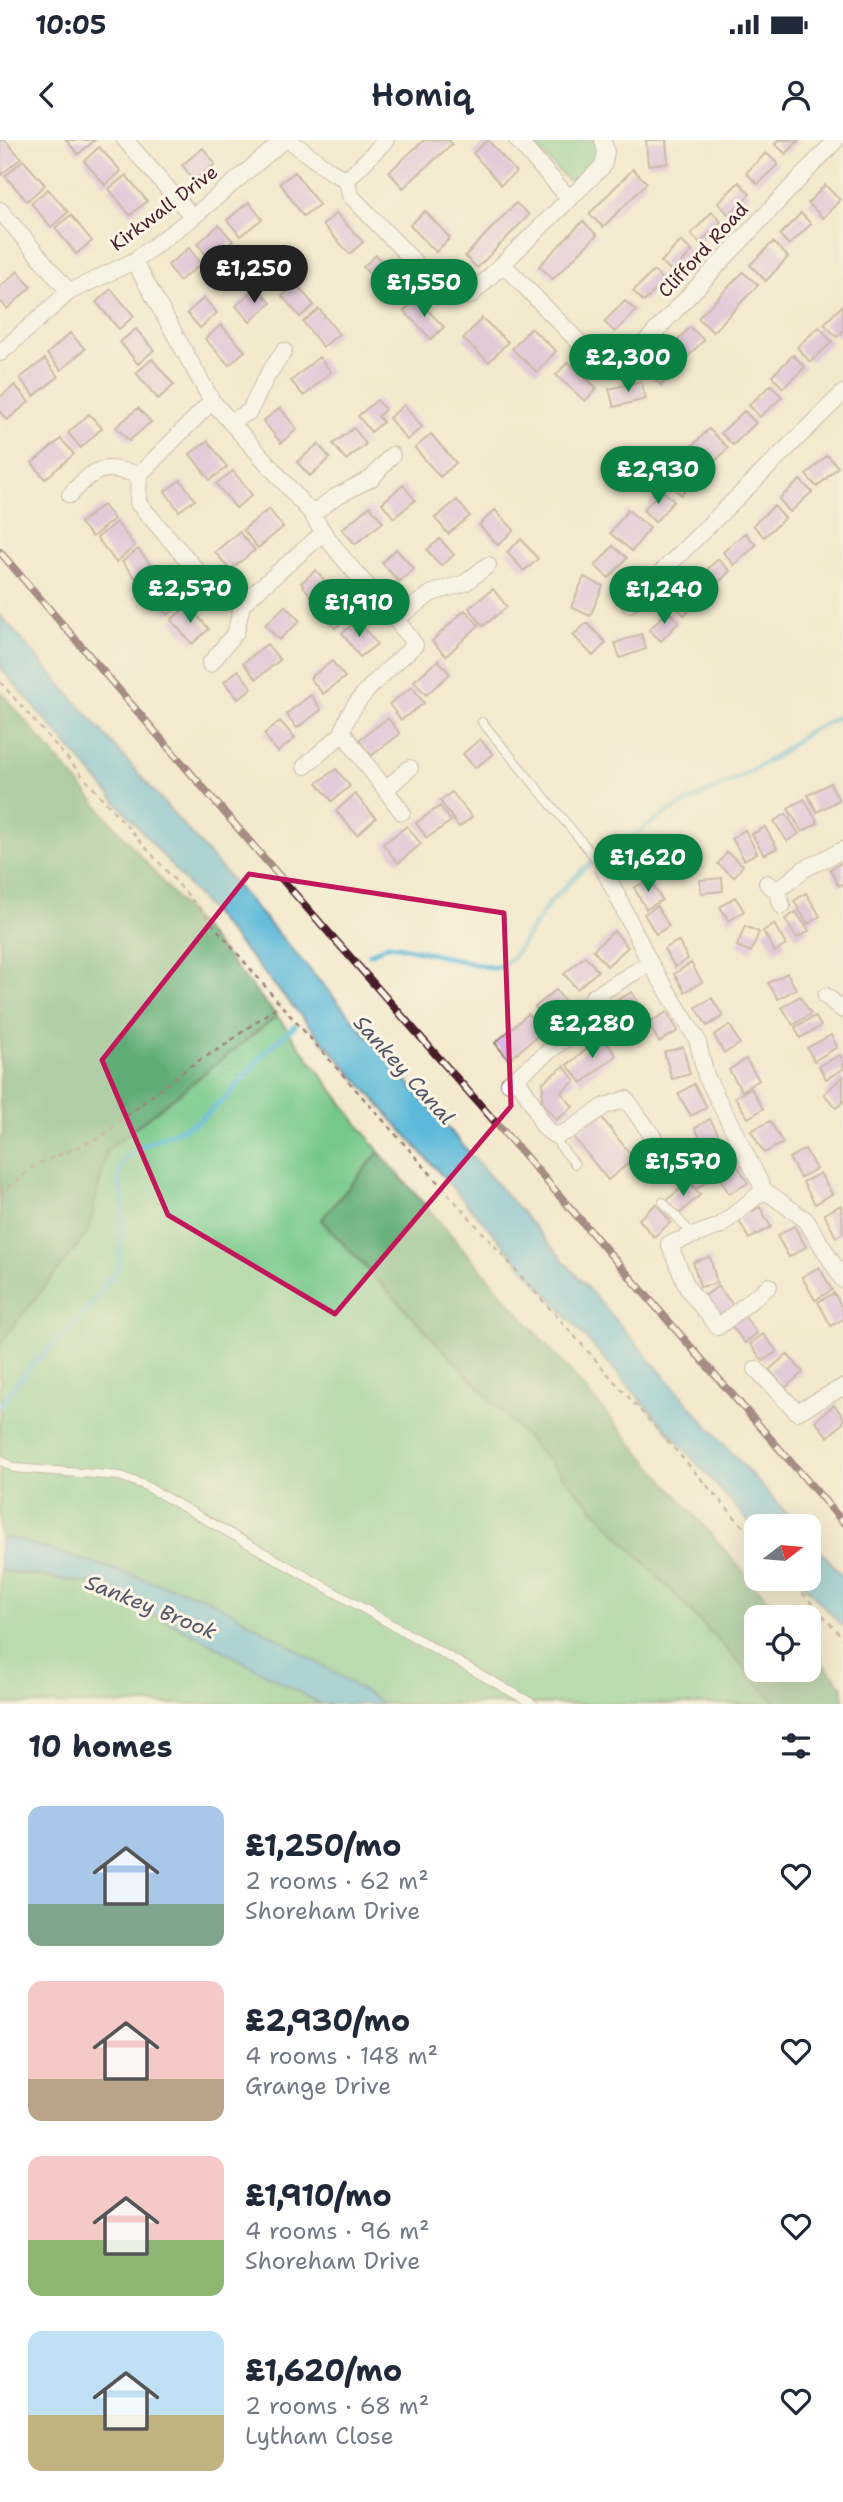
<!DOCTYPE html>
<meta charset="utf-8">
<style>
:root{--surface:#fff;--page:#f6f6f7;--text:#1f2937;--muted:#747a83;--accent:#0b8043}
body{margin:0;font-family:"Shantell Sans",sans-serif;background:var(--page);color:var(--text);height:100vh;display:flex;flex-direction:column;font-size:26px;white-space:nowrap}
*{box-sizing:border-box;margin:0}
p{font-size:23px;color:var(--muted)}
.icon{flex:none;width:38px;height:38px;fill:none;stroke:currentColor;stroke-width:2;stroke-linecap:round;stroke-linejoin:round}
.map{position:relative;height:1564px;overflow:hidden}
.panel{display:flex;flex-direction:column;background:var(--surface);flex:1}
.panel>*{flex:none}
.needle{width:46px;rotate:74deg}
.controls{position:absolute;left:744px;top:1374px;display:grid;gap:14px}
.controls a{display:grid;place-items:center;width:77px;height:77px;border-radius:14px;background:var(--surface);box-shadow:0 7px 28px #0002;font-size:35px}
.price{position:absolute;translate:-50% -60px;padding:0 16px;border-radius:24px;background:var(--accent);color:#fff;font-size:23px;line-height:46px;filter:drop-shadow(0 2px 4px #0008)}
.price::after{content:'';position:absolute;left:50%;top:42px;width:21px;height:16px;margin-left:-10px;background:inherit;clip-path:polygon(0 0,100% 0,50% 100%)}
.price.current{background:#222;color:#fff}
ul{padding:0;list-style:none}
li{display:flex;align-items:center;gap:21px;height:175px;padding:0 28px}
li span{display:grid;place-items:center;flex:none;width:196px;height:140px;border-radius:14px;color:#555}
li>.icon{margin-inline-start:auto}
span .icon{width:84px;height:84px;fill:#fffc;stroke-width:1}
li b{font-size:30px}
h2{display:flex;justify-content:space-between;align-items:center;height:84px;padding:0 28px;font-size:30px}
.status{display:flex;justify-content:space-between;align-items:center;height:49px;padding:0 35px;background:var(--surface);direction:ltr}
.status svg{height:19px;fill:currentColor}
header{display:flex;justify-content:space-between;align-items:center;height:91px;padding:0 28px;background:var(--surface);font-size:32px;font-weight:600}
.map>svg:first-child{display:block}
</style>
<div class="status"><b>10:05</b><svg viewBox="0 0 49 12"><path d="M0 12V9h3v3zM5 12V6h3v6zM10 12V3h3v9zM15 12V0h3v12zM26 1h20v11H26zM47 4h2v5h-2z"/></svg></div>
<header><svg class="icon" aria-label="back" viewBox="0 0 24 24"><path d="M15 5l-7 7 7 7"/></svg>Homiq<svg class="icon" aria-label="person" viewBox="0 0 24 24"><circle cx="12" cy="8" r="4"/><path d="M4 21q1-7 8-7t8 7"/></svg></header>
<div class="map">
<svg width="843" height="1564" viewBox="0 0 843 1564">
<rect width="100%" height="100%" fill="#fcf5e5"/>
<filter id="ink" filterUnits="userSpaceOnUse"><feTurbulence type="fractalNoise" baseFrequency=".0143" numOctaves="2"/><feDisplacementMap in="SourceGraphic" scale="14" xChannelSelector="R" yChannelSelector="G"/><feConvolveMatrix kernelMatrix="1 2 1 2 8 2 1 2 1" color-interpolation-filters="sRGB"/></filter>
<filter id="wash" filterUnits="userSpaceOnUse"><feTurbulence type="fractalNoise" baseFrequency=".00686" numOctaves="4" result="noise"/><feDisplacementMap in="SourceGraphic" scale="28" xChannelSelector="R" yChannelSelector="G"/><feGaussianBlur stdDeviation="1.57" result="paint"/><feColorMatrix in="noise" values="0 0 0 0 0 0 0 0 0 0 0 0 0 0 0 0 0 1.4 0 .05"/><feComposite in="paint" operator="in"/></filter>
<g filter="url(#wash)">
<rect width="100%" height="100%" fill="#f3e9ce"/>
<path fill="#74c78a" stroke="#5f735a" stroke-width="2" d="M529 0H594L598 4 599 23 582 40H567Z
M277 876 379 1012 321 1080 778 1564H384L284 1502 206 1458 18 1400 0 1398V1203L88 1092 107 1010Z
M0 1430 93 1444 199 1497 321 1564H0Z"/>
<path fill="#5fac76" stroke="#546650" stroke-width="2" d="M0 551 277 876 107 1010 88 1092 0 1203V996L3 994 0 967Z
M379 1012 783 1477H756V1530H808L809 1507 843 1547V1564H778L321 1080Z"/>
<path fill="#5bb9d9" stroke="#526c82" stroke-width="2" d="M0 475 729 1310 798 1386H756V1390L321 899 0 527Z
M0 1398 18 1400 206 1458 284 1502 384 1564H321L199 1497 93 1444 0 1430Z
M809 1398 843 1436V1487L799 1439 808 1438Z"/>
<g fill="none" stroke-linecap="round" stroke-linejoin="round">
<path stroke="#5bb9d9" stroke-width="5" d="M370 814 388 805 398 806 493 828 502 826 513 817 550 762 583 729 671 670 742 636 781 613 809 591 843 575
M0 1266 27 1230 78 1181 118 1127 124 1063 118 1037 122 1022 136 1009 197 982 226 958 266 911 295 886"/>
</g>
<g id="blocks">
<path fill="#cfa6e6" d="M0 0H5L21 18 1 35Z
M66 0H95L78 14Z
M424 0H449L452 4 403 48 389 32Z
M488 0 516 32 501 45 473 13Z
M646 0H666L668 23 648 25Z
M778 0H799L786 14 775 4Z
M99 7 121 31 105 45 84 21Z
M203 8 215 24 194 40 182 25Z
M766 13 778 24 758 44 746 33Z
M23 20 45 45 27 61 5 36Z
M633 29 647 43 603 87 589 74Z
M295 32 319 65 303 76 280 43Z
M126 35 147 61 130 75 109 49Z
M739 42 750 54 729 75 718 63Z
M825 45 840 60 823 78 808 63Z
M48 49 68 72 51 87 31 63Z
M249 62 262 79 240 96 227 80Z
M516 63 529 75 477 128 465 116Z
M425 71 450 98 436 112 410 85Z
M712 72 721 82 700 103 691 94Z
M336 73 363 102 350 114 323 85Z
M801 73 811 84 789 105 780 95Z
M71 75 92 101 76 114 55 88Z
M583 81 597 95 553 139 539 126Z
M219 85 233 101 211 120 197 104Z
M681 101 692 111 673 132 661 122Z
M773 102 788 117 766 141 750 125Z
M189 108 201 124 179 141 168 125Z
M376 115 403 144 390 156 363 127Z
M18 131 31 147 7 169 0 160V147Z
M654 131 664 141 644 162 633 151Z
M743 132 758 145 713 192 698 178Z
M296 144 314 165 300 177 282 156Z
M257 147 271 163 250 182 236 166Z
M111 149 134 176 119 189 96 162Z
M204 158 217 173 200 188 187 173Z
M417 159 444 187 431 199 404 171Z
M625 161 636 171 615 192 604 182Z
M843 165V191L837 197 824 184Z
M319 169 339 194 323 207 303 182Z
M482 178 508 202 489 222 463 199Z
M221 185 245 211 229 225 205 199Z
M690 187 704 200 661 245 648 232Z
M819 187 832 202 810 222 797 207Z
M531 188 556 211 537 232 512 209Z
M136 189 154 210 138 224 120 202Z
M70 193 85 209 61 230 47 214Z
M793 215 805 227 783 248 772 236Z
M319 217 331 232 304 256 291 241Z
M45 219 58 237 34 256 20 238Z
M152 219 174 245 158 259 136 233Z
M568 222 597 248 585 261 556 235Z
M641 241 646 259 614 267 609 249Z
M15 245 29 262 7 280 0 272V257Z
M771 245 782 257 760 277 749 265Z
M377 260 385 270 378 276 383 282 371 292 358 276Z
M404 265 422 287 407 300 389 278Z
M138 268 151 282 129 301 116 287Z
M280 268 297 289 281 303 263 281Z
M744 271 756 283 733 305 721 293Z
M89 274 102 288 81 308 68 293Z
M354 288 366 304 346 320 333 304Z
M709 289 728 308 707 330 687 311Z
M431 294 456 323 440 337 415 308Z
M61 299 74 314 45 339 32 323Z
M208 301 227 327 210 340 190 314Z
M318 304 330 318 310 336 297 322Z
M827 315 838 327 817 347 806 335Z
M690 322 702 334 681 355 669 343Z
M233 331 252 355 236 368 216 344Z
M181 340 195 360 179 371 165 351Z
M800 340 812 352 790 372 779 359Z
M403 345 415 360 394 378 382 363Z
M662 350 674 361 655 382 643 370Z
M457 360 470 376 448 394 435 378Z
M103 365 114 379 92 397 80 383Z
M370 366 383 382 355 404 342 389Z
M774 366 785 378 764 397 753 385Z
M269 369 283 387 258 408 243 390Z
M495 370 514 390 498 405 479 385Z
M628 370 650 388 632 411 610 393Z
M116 382 135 406 116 422 97 398Z
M239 392 255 410 230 430 215 412Z
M745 393 756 405 734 425 723 412Z
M440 399 454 415 441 426 427 410Z
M521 399 538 419 524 431 507 412Z
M613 406 627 418 609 438 595 426Z
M138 409 158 434 143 447 122 422Z
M396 409 414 429 399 442 382 423Z
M718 419 730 431 711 450 699 438Z
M316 430 336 455 320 468 301 443Z
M163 437 184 461 168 475 147 450Z
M584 437 603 446 590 476 571 467Z
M691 444 703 456 684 475 672 463Z
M493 449 507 467 483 486 469 468Z
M342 461 352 474 335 488 325 475Z
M188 465 209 489 192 504 171 480Z
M285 466 300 481 279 500 265 485Z
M465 470 479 485 446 516 432 501Z
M668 471 679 482 661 501 649 490Z
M358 480 377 504 360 517 342 493Z
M587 483 606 503 593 516 573 495Z
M641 494 646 509 620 518 615 503Z
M267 504 280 520 256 539 243 523Z
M438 520 450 534 426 555 414 541Z
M332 521 345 537 323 554 310 538Z
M238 530 252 548 238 559 224 542Z
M412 547 424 563 401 580 389 564Z
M311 555 321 570 297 588 286 574Z
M388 578 400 594 371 616 359 600Z
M280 581 295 598 278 612 264 594Z
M480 599 493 614 475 628 463 614Z
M336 629 350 646 332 661 317 643Z
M830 643 839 660 817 672 808 655Z
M452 652 472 677 459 687 440 661Z
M355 654 376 678 357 695 336 671Z
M804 659 818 683 802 692 788 668Z
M440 666 451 681 427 698 416 683Z
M786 674 799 694 787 701 774 681Z
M407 686 421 704 398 723 383 704Z
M765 687 777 708 764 715 752 694Z
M745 690 757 713 744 720 732 698Z
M727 712 743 725 734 737 718 724Z
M843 722V744L839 746 830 729Z
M722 738 723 751 701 753 700 740Z
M650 739 662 760 646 769 634 748Z
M806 753 820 776 808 784 794 761Z
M735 757 744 771 729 781 720 767Z
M657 766 669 786 656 794 644 774Z
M796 772 809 791 797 798 785 779Z
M774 784 786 805 775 812 763 791Z
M745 786 759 792 751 812 737 806Z
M614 791 628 807 607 826 593 810Z
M678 801 688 819 675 827 664 809Z
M585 816 598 831 577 849 564 834Z
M691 823 702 842 685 852 674 834Z
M787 833 796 849 778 859 768 843Z
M556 850 569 867 549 884 535 867Z
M632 852 645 874 627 884 614 862Z
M800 856 811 874 793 885 782 867Z
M712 858 723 876 707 886 696 867Z
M667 872 678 891 659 902 648 883Z
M528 874 543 891 509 920 495 903Z
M815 876 821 886 800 898 795 887Z
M730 885 740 904 724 913 714 895Z
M831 895 837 907 814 921 807 908Z
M602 897 616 915 582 943 567 925Z
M683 907 690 934 672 939 664 912Z
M840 915 843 921V929L826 939 819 926Z
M746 919 759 940 742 951 729 930Z
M564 926 575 941 561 952 573 967 556 980 542 961 543 942Z
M843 936V962L836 968 824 954Z
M694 944 707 967 691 976 678 954Z
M751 948 763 969 748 978 735 957Z
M599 974 634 1019 608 1040 572 995Z
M710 979 722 1001 707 1010 695 988Z
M770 981 783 1003 764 1013 751 991Z
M805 1009 816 1029 800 1038 789 1018Z
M696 1015 710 1040 696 1049 681 1024Z
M735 1021 748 1043 729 1054 716 1031Z
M820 1033 832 1054 815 1064 803 1042Z
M688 1042 700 1055 679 1074 667 1060Z
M656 1064 671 1082 654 1097 639 1079Z
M841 1065 843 1093 836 1097 824 1074Z
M760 1067 771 1087 749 1099 738 1079Z
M794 1086 806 1107 789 1117 777 1096Z
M710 1117 717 1143 700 1147 693 1122Z
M819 1127 832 1150 815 1160 802 1137Z
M718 1146 733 1165 719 1176 704 1157Z
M834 1153 843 1169V1179L831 1186 818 1162Z
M743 1174 757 1193 745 1203 730 1184Z
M763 1194 777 1211 763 1221 750 1204Z
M787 1214 803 1232 785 1248 769 1230Z
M834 1265 843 1276V1283L828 1297 815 1281Z"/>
</g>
</g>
<g filter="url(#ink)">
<use href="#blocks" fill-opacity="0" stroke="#9e847c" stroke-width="2"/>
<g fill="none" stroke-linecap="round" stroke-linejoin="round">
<defs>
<path id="service" d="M482 582 603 727
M588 866 613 898
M556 996 559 1005 575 1024
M663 1062 694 1096
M0 1320 14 1328 120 1336 144 1345 533 1564"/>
<path id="minor" d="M125 0 193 77
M289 0 330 31 347 40
M386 0 347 40 350 55 448 157 470 156 603 26 606 12 603 0
M517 0 570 59
M0 70 69 152
M134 121 212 261 312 374C339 422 384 459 415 505 392 527 347 561 343 593L305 626
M504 125 599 223H619L635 213 836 0
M0 213 69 152 134 121 193 77 284 0
M212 261 139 335 138 363 214 450 242 464 323 393
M230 282 249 272 267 236 284 211
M70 355C96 327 101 324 139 335
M312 374 335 357 372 338 392 315
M629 464 843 253
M397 478 432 453 465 443 488 425
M210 524 236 492 242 464
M343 593 402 672
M386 649 410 628
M603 727 650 823 697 899 706 936 764 1050 806 1080 843 1140
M767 743 777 751 782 766
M777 751 804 729 843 710
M826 856 843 870
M516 937C522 947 530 958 535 968 541 981 542 989 556 996L568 991 605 966 626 959 659 1005
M509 943 576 890 593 857 650 823
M764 1050 720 1086 669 1104 688 1149 718 1187 769 1146
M756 1229 797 1272 843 1247"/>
</defs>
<use href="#service" stroke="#9e847c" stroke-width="10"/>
<use href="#minor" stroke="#9e847c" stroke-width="18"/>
<path stroke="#9e847c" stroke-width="2.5" stroke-dasharray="5 5" stroke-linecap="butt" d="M0 542 199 768 280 864 756 1401
M0 1054 37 1024 99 998 188 927 222 907 280 864
M789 1438 843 1498"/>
<use href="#service" stroke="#fff" stroke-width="8"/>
<use href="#minor" stroke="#fff" stroke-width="16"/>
<defs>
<path id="rail" d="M0 412 294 753 525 1016 843 1382"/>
</defs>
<use href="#rail" stroke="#4a1f2b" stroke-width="8"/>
<use href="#rail" stroke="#fcf5e5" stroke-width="5" stroke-dasharray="16" stroke-linecap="butt"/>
</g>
</g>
<path d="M0 0H843V1564H0ZM249 734 504 773 511 966 335 1174 168 1075 102 920Z" fill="#f3e9ce" fill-opacity=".55" fill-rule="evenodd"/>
<path fill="none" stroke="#c2185b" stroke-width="5" stroke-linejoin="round" d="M249 734 504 773 511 966 335 1174 168 1075 102 920Z"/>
<g text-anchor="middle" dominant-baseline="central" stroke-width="6" stroke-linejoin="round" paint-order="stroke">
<g font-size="19" fill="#4a1f2b" stroke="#fcf5e5">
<text transform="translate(164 68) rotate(-37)">Kirkwall Drive</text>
<text transform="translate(703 110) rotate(-47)">Clifford Road</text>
</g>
<g font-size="21" font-style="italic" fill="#505568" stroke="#fcf5e5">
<text transform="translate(404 930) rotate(48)">Sankey Canal</text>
<text transform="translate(151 1467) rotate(22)">Sankey Brook</text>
</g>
</g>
</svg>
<div class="controls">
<a><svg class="needle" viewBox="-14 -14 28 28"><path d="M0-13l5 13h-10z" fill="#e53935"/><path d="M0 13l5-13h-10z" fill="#747a83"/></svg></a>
<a><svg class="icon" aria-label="locate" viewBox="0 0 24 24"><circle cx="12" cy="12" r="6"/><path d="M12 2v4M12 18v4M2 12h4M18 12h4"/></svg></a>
</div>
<b class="price current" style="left:254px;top:165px">£1,250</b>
<b class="price" style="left:424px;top:179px">£1,550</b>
<b class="price" style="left:628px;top:254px">£2,300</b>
<b class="price" style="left:658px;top:366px">£2,930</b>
<b class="price" style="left:190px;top:485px">£2,570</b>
<b class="price" style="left:664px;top:486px">£1,240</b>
<b class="price" style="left:359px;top:499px">£1,910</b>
<b class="price" style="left:648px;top:754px">£1,620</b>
<b class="price" style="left:592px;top:920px">£2,280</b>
<b class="price" style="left:683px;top:1058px">£1,570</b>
</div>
<section class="panel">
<h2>10 homes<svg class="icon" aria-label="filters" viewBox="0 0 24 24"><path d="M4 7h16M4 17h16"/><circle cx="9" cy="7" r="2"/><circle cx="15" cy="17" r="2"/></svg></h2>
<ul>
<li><span style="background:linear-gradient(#a9c7e8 70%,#7fa58c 0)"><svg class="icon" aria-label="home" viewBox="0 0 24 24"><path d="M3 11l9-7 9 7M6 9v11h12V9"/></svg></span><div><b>£1,250/mo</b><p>2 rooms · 62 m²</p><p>Shoreham Drive</p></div><svg class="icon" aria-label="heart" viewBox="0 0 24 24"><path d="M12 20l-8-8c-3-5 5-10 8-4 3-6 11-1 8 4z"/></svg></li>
<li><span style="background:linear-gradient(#f6c9c9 70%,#b9a48a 0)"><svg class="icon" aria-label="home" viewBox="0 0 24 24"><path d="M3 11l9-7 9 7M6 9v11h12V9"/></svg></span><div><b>£2,930/mo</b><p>4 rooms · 148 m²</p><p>Grange Drive</p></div><svg class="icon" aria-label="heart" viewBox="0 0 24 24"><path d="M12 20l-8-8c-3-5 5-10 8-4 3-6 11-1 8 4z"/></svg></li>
<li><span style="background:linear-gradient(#f6c9c9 60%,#8fb573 0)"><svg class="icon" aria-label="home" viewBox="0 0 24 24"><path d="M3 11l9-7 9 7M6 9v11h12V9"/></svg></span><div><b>£1,910/mo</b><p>4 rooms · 96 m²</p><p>Shoreham Drive</p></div><svg class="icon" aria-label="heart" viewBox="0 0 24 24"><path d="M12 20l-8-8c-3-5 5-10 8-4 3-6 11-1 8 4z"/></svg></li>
<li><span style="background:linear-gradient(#bfe0f5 60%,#c2b280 0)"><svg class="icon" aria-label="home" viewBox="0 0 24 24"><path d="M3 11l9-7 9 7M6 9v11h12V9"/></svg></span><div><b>£1,620/mo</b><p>2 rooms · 68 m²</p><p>Lytham Close</p></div><svg class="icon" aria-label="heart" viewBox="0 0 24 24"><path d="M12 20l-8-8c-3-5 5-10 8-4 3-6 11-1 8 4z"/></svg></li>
</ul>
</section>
